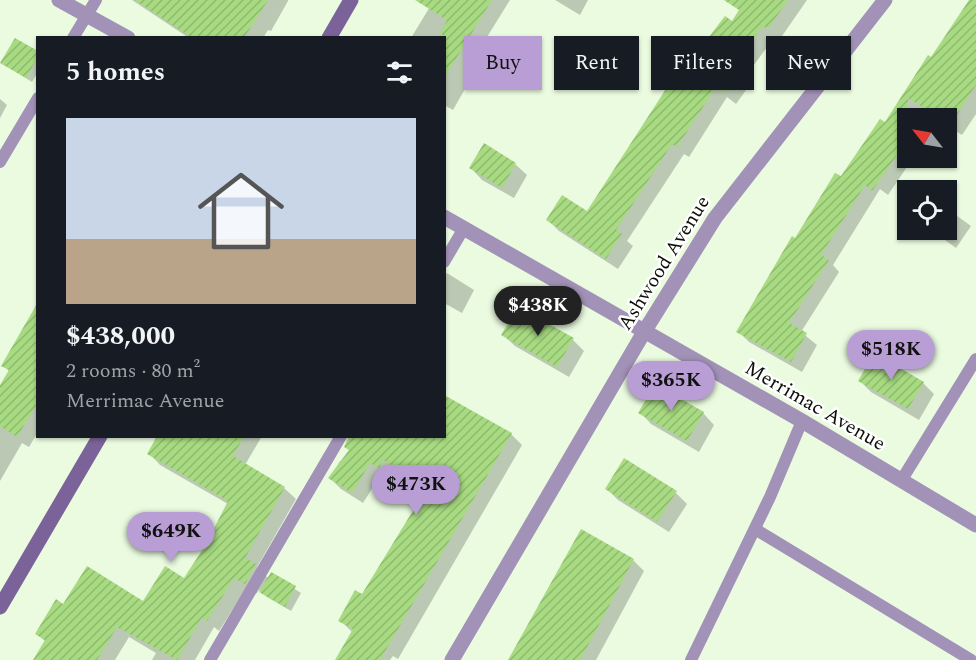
<!DOCTYPE html>
<meta charset="utf-8">
<style>
:root{--surface:#171b24;--page:#20242c;--text:#f1f3f6;--muted:#9ea1a6;--accent:#b99ed5}
body{margin:0;font-family:Spectral,serif;background:var(--page);color:var(--text);height:100vh;display:flex;flex-direction:column;font-size:22px;white-space:nowrap}
*{box-sizing:border-box;margin:0}
p{font-size:20px;color:var(--muted)}
.icon{flex:none;width:33px;height:33px;fill:none;stroke:currentColor;stroke-width:2;stroke-linecap:round;stroke-linejoin:round}
.map{position:relative;flex:1;overflow:hidden}
.panel{position:absolute;left:36px;top:36px;width:410px;height:402px;display:flex;flex-direction:column;background:var(--surface);border-radius:0px;box-shadow:0 2px 4px #0004}
.panel>*{flex:none}
.guide{position:absolute;left:464px;top:36px;width:422px;height:54px;display:flex;gap:12px}
.needle{width:39px;rotate:301deg}
.controls{position:absolute;left:897px;top:108px;display:grid;gap:12px}
.controls a{display:grid;place-items:center;width:60px;height:60px;border-radius:0px;background:var(--surface);box-shadow:0 2px 4px #0004;font-size:30px}
.price{position:absolute;translate:-50% -51px;padding:0 14px;border-radius:21px;background:var(--accent);color:#111;font-size:20px;line-height:39px;filter:drop-shadow(0 2px 3px #0008)}
.price::after{content:'';position:absolute;left:50%;top:36px;width:18px;height:14px;margin-left:-9px;background:inherit;clip-path:polygon(0 0,100% 0,50% 100%)}
.price.active{background:#222;color:#fff}
ul{padding:0;list-style:none}
li{display:grid;align-content:center;gap:12px;height:318px;padding:0 30px}
li span{display:grid;place-items:center;height:186px;border-radius:0px;color:#555}
li>.icon{margin-inline-start:auto}
span .icon{width:108px;height:108px;fill:#fffc;stroke-width:1}
li b{font-size:26px}
h2{display:flex;justify-content:space-between;align-items:center;height:72px;padding:0 30px;font-size:26px}
.tag{padding:0 21px;border-radius:0px;background:var(--surface);box-shadow:0 2px 4px #0004;font-size:21px;line-height:54px}
.tag.active{background:var(--accent);color:#111}
.map>svg:first-child{display:block}
</style>
<div class="map">
<svg width="976" height="660" viewBox="0 0 976 660">
<defs>
<pattern id="building-hatch" width="6" height="6" patternUnits="userSpaceOnUse" patternTransform="scale(1.5)"><rect width="6" height="6" fill="#a7da81"/><path d="M-1 1l2-2M0 6l6-6M5 7l2-2" fill="none" stroke="#8eba6e"/></pattern>
</defs>
<rect width="100%" height="100%" fill="#eafbe0"/>
<path fill="#0003" d="M132 0H288V1L271 31 268 30 263 38H189Z
M434 0H510L464 74 470 80 453 110 444 105V38H411Z
M555 0H588L580 15Z
M748 0H807L780 39 775 36 743 80 749 86 736 104 727 97 689 157 684 154 627 241 633 246 618 269 559 231 548 220 587 213 679 79 732 23Z
M976 0V114L962 135 946 125V118H908V158H913L888 195 880 189 833 265 839 272 801 332 817 345 802 372 749 342 738 331 795 240 885 124Z
M38 53V72L32 82 2 63Z
M0 99 7 105 0 118Z
M515 164 527 175 514 198 482 180 471 168Z
M946 208 971 226 956 248 931 230H946Z
M447 273 474 290 462 313 444 303V278Z
M38 303V432L29 447 22 443 0 481V388L10 372 3 365Z
M503 335 573 340 584 351 569 377 515 346Z
M859 380 923 383 934 394 919 420 871 392Z
M444 395 511 434 522 445 398 659 393 656 390 660H337L353 633 340 620 363 596 428 489 395 470 390 478 382 473 363 503 341 489 330 478 340 461 343 463 444 436Z
M640 412 703 413 714 425 699 452 651 424Z
M159 436H262L245 465 284 488 296 499 257 567 269 579 271 574 301 593 291 611 267 597 259 590 256 594 246 588 219 631 214 627 195 660H152L156 653 129 637 115 660H35L46 642 37 634 63 606 144 603 185 580 207 545 228 504 160 465 149 453Z
M624 460 676 493 687 504 669 532 618 500 607 489Z
M633 560 644 571 596 660H512Z"/>
<path fill="url(#building-hatch)" d="M135 0H268L244 38H192Z
M415 0H492L444 78V36L440 33 447 20Z
M724 0H788L768 29 763 26 731 68 739 74 724 93 716 87 677 147 672 144 616 230 622 234 606 259 546 220 562 195 587 211 675 75 678 77 725 16 732 21 739 10Z
M969 0H976V85L950 126 946 123V118H940L908 98V139L872 191 865 185 821 255 829 260 789 323 807 333 791 362 736 332 792 236 795 238 835 173 841 176 880 119 885 122 928 55 931 57Z
M15 38 38 51V57L26 78 0 63Z
M484 143 516 163 502 188 469 168Z
M38 302V402L17 437 0 426V385L9 370 1 366Z
M518 307 574 338 557 367 501 335Z
M874 353 924 382 908 409 858 381Z
M655 384 704 412 687 441 638 413Z
M444 395 512 433 380 660H335L353 629 338 621 355 590 362 594 428 486 383 460 379 468 370 463 352 493 328 478 349 450 344 447 349 436H444Z
M157 436H244L233 456 285 487 245 558 256 564 245 584 234 578 207 621 202 617 177 660 117 627 97 660H33L45 640 35 634 56 599 63 604 87 566 143 601 165 566 184 578 206 544 228 501 147 454Z
M624 458 677 491 657 522 605 489Z
M581 529 634 559 592 638 580 660H508Z
M271 572 296 586 285 607 259 592Z"/>
<g fill="none" stroke-linecap="round" stroke-linejoin="round">
<path stroke="#a292b7" stroke-width="12" d="M73 38 96 0
M0 162 38 98
M444 262 464 228
M901 481 976 359
M755 529 971 660
M210 660 341 436
M691 660 770 497 802 421"/>
<path stroke="#a292b7" stroke-width="15" d="M59 0 128 38
M444 217 802 421 976 525
M452 660 644 332 715 218 885 0"/>
<path stroke="#7b6298" stroke-width="15" d="M329 38 351 0
M0 607 100 436"/>
</g>
<g text-anchor="middle" dominant-baseline="central" stroke-width="5" stroke-linejoin="round" paint-order="stroke">
<g font-size="20" fill="#0b1007" stroke="#fff">
<text transform="translate(664 263) rotate(-58)">Ashwood Avenue</text>
<text transform="translate(815 406) rotate(30)">Merrimac Avenue</text>
</g>
</g>
</svg>
<div class="controls">
<a><svg class="needle" viewBox="-14 -14 28 28"><path d="M0-13l5 13h-10z" fill="#e53935"/><path d="M0 13l5-13h-10z" fill="#9ea1a6"/></svg></a>
<a><svg class="icon" aria-label="locate" viewBox="0 0 24 24"><circle cx="12" cy="12" r="6"/><path d="M12 2v4M12 18v4M2 12h4M18 12h4"/></svg></a>
</div>
<b class="price active" style="left:538px;top:337px">$438K</b>
<b class="price" style="left:891px;top:381px">$518K</b>
<b class="price" style="left:671px;top:412px">$365K</b>
<b class="price" style="left:416px;top:516px">$473K</b>
<b class="price" style="left:171px;top:563px">$649K</b>
<div class="guide">
<a class="tag active">Buy</a>
<a class="tag">Rent</a>
<a class="tag">Filters</a>
<a class="tag">New</a>
</div>
<section class="panel">
<h2>5 homes<svg class="icon" aria-label="filters" viewBox="0 0 24 24"><path d="M4 7h16M4 17h16"/><circle cx="9" cy="7" r="2"/><circle cx="15" cy="17" r="2"/></svg></h2>
<ul>
<li><span style="background:linear-gradient(#c9d6e8 65%,#b9a48a 0)"><svg class="icon" aria-label="home" viewBox="0 0 24 24"><path d="M3 11l9-7 9 7M6 9v11h12V9"/></svg></span><div><b>$438,000</b><p>2 rooms · 80 m²</p><p>Merrimac Avenue</p></div></li>
</ul>
</section>
</div>
